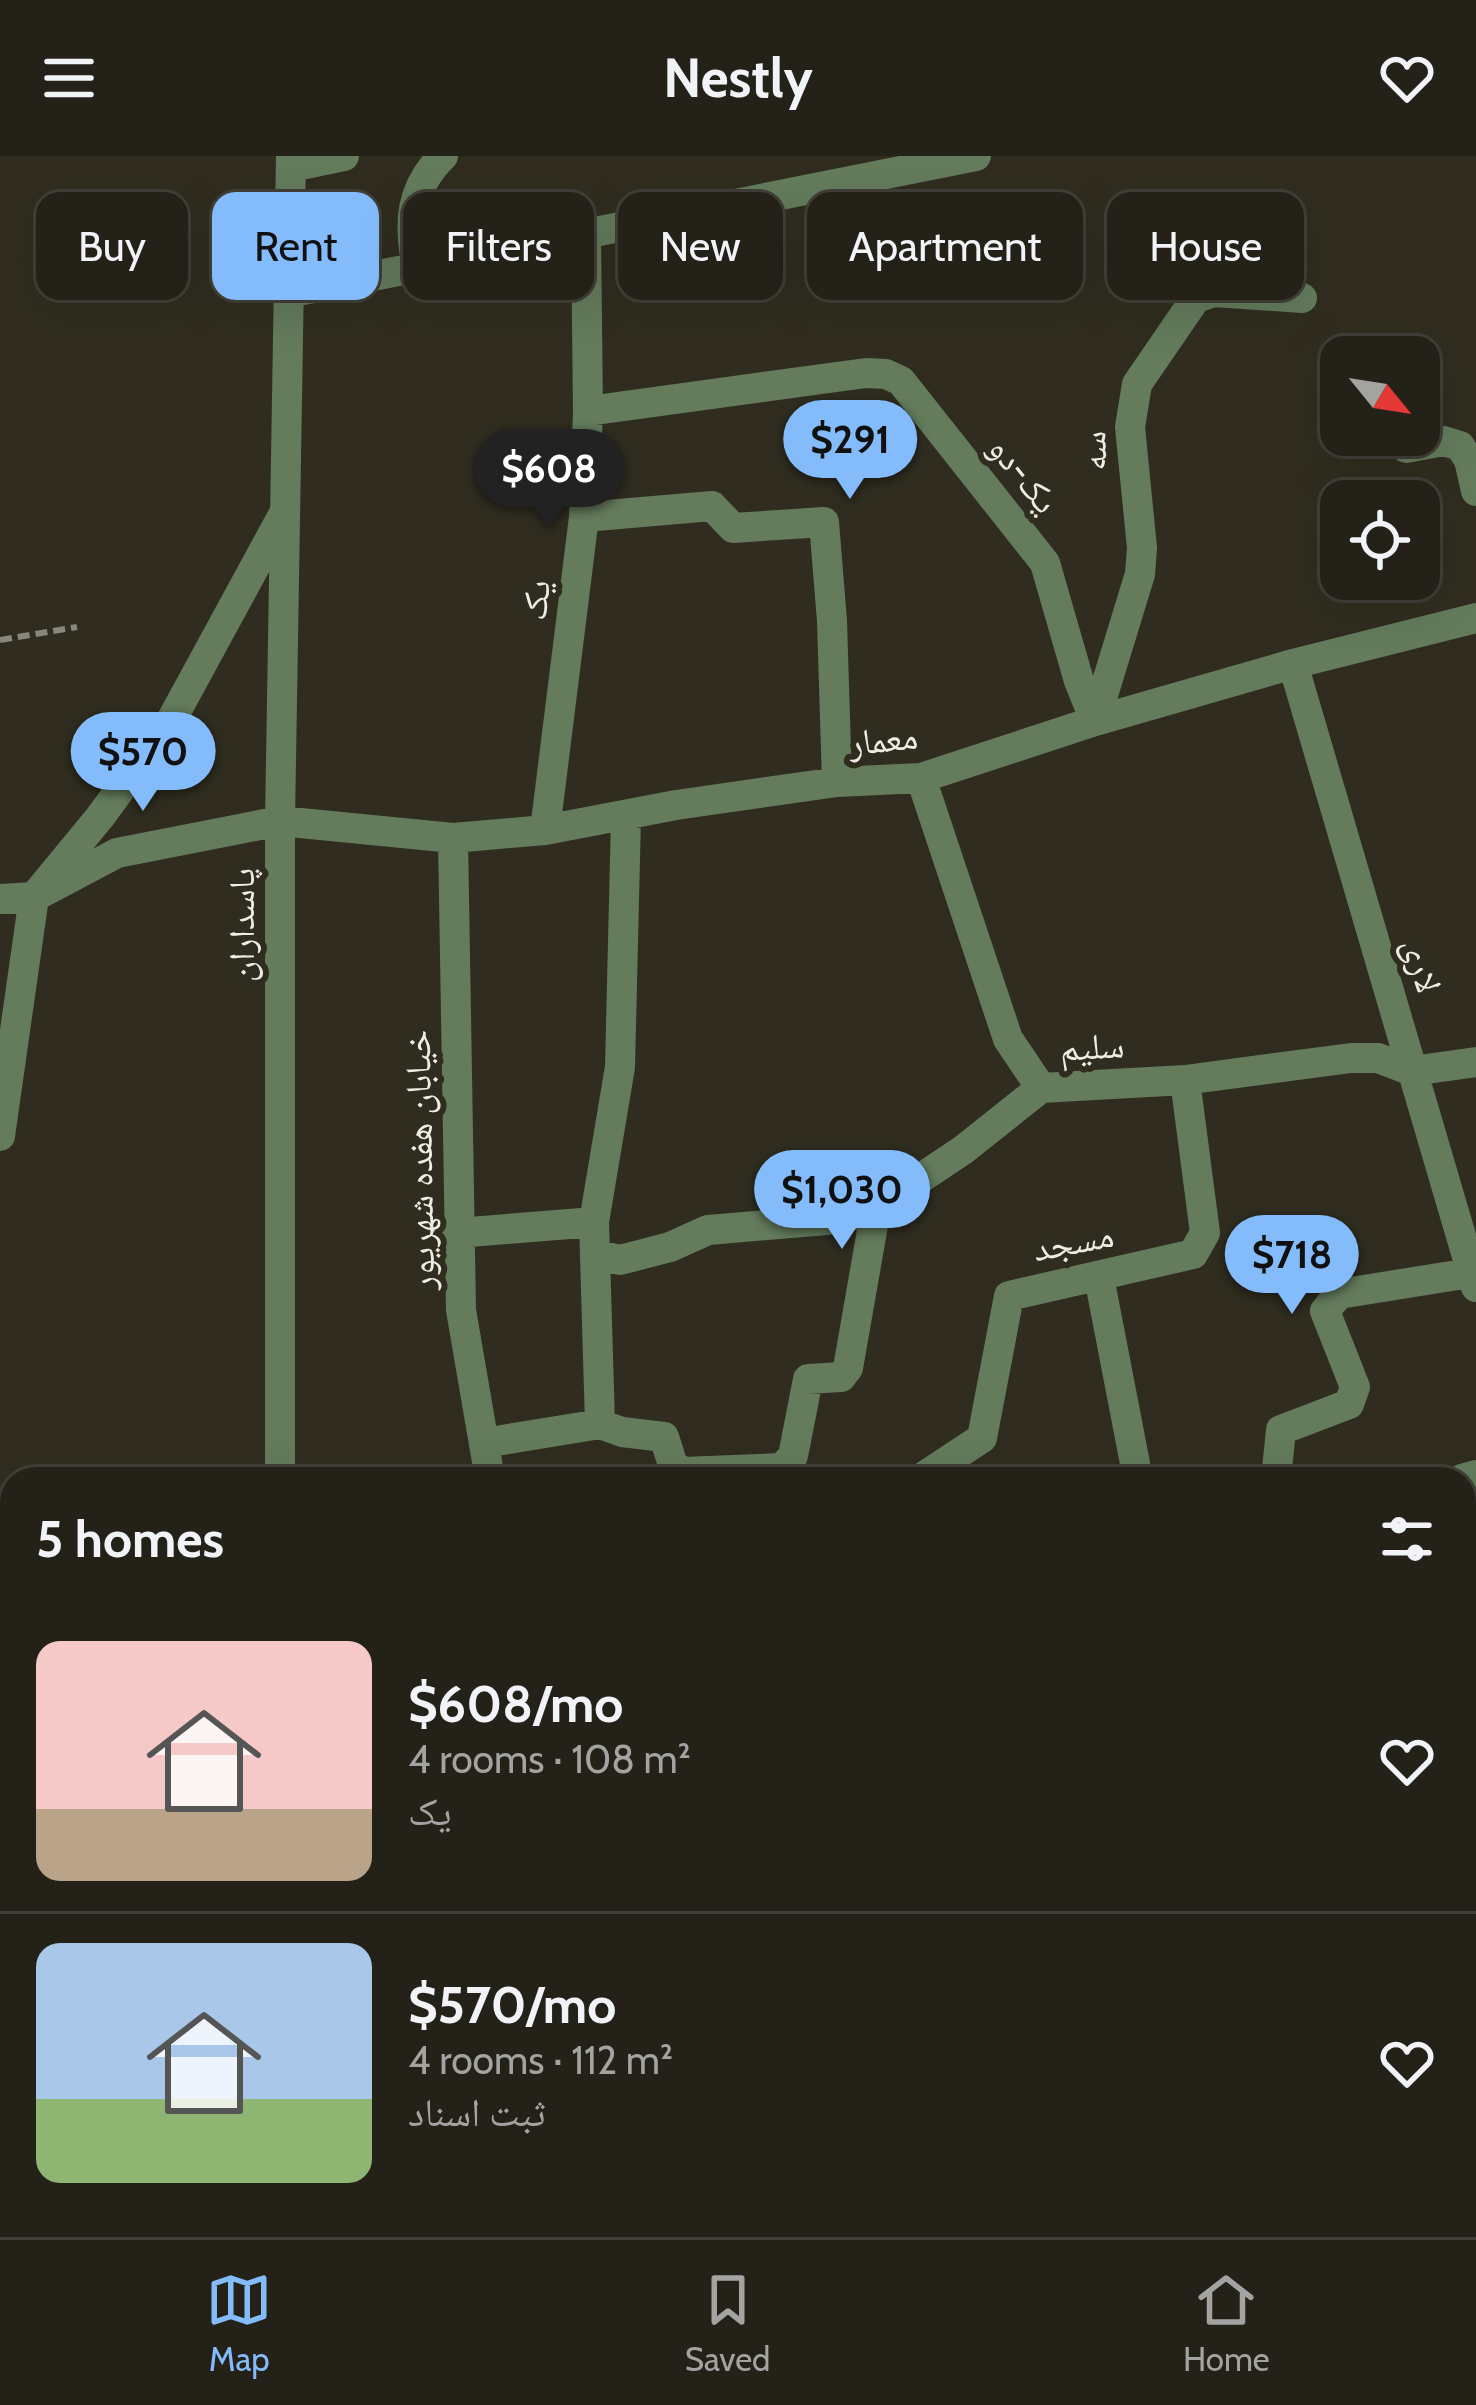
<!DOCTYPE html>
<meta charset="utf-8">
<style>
:root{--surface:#242218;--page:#2c2a21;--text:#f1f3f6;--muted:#a3a4a2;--line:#413f37;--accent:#84bcfb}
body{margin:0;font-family:Cabin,"Noto Naskh Arabic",sans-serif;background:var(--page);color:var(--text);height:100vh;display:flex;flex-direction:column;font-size:45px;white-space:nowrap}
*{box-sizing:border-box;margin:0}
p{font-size:39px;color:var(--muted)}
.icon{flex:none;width:66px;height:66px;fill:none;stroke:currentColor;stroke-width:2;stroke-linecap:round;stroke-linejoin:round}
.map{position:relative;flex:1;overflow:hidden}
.sheet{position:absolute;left:0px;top:1311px;width:1476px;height:771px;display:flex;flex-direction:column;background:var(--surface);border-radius:36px 36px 0 0;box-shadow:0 12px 48px #0002,0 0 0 3px var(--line)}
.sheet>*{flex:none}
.top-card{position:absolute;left:36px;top:36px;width:1404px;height:108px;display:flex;gap:24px}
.needle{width:78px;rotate:120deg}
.tools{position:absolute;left:1320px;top:180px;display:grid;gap:24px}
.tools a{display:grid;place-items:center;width:120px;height:120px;border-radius:24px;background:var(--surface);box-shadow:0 12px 48px #0002,0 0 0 3px var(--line);font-size:60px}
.price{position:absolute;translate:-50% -102px;padding:0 27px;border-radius:42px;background:var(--accent);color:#111;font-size:39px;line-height:78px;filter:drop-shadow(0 3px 6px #0008)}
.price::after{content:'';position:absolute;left:50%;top:72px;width:36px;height:27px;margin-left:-18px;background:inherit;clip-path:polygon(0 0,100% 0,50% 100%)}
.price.on{background:#222;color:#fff}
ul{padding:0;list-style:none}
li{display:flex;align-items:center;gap:36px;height:300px;padding:0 36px}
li+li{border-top:3px solid var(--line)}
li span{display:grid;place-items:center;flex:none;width:336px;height:240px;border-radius:24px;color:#555}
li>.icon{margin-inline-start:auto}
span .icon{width:144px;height:144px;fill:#fffc;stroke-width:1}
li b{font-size:51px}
h2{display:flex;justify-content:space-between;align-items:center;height:144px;padding:0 36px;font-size:51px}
.tag{padding:0 42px;border-radius:24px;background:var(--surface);box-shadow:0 12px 48px #0002,0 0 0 3px var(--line);font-size:42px;line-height:108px}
.tag.on{background:var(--accent);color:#111}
header{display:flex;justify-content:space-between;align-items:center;height:156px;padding:0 36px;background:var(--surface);font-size:54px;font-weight:700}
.tabs{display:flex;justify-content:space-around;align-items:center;height:168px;border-top:3px solid var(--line);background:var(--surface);font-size:33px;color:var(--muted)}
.tabs a{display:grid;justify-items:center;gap:6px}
.tabs .on{color:var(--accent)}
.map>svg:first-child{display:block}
</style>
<header><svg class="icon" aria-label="menu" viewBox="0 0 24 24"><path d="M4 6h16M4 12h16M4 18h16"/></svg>Nestly<svg class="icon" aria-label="heart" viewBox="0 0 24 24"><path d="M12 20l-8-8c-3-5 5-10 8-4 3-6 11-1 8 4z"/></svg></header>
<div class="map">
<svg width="1476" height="2081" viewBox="0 0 1476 2081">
<rect width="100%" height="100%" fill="#302d20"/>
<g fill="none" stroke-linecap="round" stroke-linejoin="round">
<path stroke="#89867c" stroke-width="6" stroke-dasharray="12 6" stroke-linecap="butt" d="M0 484 77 471"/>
<path stroke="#647b5c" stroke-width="30" d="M291 11 344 0
M417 111C408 68 410 32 443 0
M288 137 976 0
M588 255 866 217 886 218 901 225 1045 407 1079 525 1095 565
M1406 292 1444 285 1460 290 1469 304 1476 335
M584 361 712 350 733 372 824 366 832 465 837 626
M1293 508 1476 1131
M1095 565 1140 418 1142 392 1130 271 1137 228 1196 142 1214 136 1302 142
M921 622 1008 883 1041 932 1185 924 1351 902H1378L1412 915 1476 906
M545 674 584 361 588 255 586 78
M453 682 461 1154 490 1323
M0 743 34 741 100 661 172 563 283 359
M0 980 34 741 117 697 280 665 453 682 545 674 676 649 837 626 921 622 1095 565 1293 508 1476 462
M457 1077 594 1066
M595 1098 620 1104 670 1091 708 1074 838 1063 876 1052 963 994 1041 932
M1099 1121 1138 1323
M600 1268 594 1066 620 911 626 661
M484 1287 600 1268 622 1276 664 1281 673 1309 683 1316 782 1312 793 1300 808 1223 841 1221 848 1212 876 1052
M280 1323V665L291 0
M920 1323 982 1282 1009 1140 1193 1098 1205 1077 1185 924
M1276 1323 1281 1274 1349 1248 1355 1231 1325 1155 1339 1138 1476 1116
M1462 1323 1476 1319
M0 1570H12
M1464 1620 1476 1617
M1464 1754 1476 1733
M0 1810H12
M1464 1813H1476
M1464 2025 1476 2024
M0 2027 12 2028
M279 2070V2081
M473 2070 476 2081
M717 2070 720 2081
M1413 2081 1414 2070"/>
</g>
<g text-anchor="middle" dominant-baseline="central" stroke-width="12" stroke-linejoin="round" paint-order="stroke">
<g font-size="36" fill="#eeece4" stroke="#302d20">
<text transform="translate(1093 295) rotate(-92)">سه</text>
<text transform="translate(1024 318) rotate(51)">یک-دو</text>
<text transform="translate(535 444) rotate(-83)">یک</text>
<text transform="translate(883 583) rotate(-6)">معمار</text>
<text transform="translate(241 769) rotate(-90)">پاسداران</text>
<text transform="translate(1423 809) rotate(74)">لاری</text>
<text transform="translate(1092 890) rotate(-3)">سلیم</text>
<text transform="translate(419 1004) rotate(-91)">خیابان هفده شهریور</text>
<text transform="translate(1073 1085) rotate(-11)">مسجد</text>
</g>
</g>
</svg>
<div class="tools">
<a><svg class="needle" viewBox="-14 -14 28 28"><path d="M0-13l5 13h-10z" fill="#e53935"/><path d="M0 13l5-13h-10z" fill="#a3a4a2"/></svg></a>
<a><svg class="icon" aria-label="locate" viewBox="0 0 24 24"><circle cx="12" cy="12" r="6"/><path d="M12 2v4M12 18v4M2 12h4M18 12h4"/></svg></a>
</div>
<b class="price" style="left:850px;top:346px">$291</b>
<b class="price on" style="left:549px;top:375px">$608</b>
<b class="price" style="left:143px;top:658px">$570</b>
<b class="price" style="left:842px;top:1096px">$1,030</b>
<b class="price" style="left:1292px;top:1161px">$718</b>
<div class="top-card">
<a class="tag">Buy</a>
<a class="tag on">Rent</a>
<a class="tag">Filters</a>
<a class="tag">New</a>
<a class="tag">Apartment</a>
<a class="tag">House</a>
</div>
<section class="sheet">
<h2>5 homes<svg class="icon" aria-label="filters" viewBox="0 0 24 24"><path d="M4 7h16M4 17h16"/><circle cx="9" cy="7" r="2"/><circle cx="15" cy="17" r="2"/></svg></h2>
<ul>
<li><span style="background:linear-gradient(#f6c9c9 70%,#b9a48a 0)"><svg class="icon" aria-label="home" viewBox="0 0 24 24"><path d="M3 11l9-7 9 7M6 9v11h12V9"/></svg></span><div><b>$608/mo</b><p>4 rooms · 108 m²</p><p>یک</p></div><svg class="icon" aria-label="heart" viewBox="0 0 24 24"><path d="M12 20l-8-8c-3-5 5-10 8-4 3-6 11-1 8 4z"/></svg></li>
<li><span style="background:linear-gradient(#a9c7e8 65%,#8fb573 0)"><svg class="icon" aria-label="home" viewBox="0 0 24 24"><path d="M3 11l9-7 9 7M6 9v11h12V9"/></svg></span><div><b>$570/mo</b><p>4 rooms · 112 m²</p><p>ثبت اسناد</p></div><svg class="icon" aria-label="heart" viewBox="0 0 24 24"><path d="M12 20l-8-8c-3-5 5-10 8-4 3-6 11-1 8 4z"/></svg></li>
</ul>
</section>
</div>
<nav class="tabs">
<a class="on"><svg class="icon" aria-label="map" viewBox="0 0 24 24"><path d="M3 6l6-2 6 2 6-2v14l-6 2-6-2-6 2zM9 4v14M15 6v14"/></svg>Map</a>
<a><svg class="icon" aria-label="saved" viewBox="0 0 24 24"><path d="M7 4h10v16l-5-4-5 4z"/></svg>Saved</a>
<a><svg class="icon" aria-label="home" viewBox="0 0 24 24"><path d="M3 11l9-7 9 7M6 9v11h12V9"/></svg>Home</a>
</nav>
